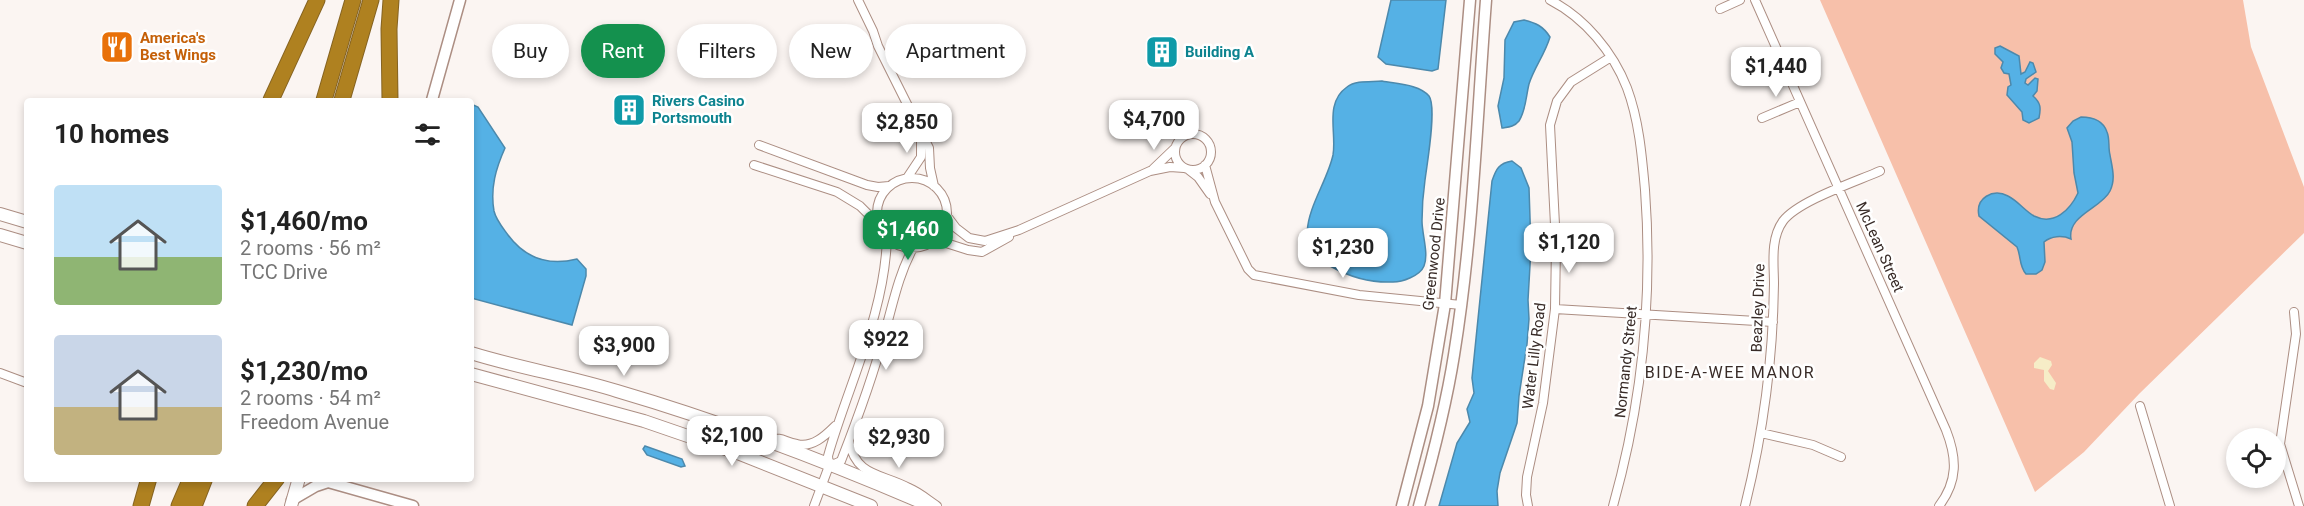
<!DOCTYPE html>
<meta charset="utf-8">
<style>
:root{--surface:#fff;--page:#f2f2f2;--text:#222;--muted:#767676;--accent:#14914e}
body{margin:0;font-family:Roboto,sans-serif;background:var(--page);color:var(--text);height:100vh;display:flex;flex-direction:column;font-size:22px;white-space:nowrap}
*{box-sizing:border-box;margin:0}
p{font-size:20px;color:var(--muted)}
.icon{flex:none;width:33px;height:33px;fill:none;stroke:currentColor;stroke-width:2;stroke-linecap:round;stroke-linejoin:round}
.map{position:relative;flex:1;overflow:hidden}
.drawer{position:absolute;left:24px;top:98px;width:450px;height:384px;display:flex;flex-direction:column;background:var(--surface);border-radius:6px;box-shadow:0 3px 9px #0003}
.drawer>*{flex:none}
.hud{position:absolute;left:492px;top:24px;width:570px;height:54px;display:flex;gap:12px}
.tools{position:absolute;left:2226px;top:428px;display:grid;gap:12px}
.tools a{display:grid;place-items:center;width:60px;height:60px;border-radius:50%;background:var(--surface);box-shadow:0 3px 9px #0003;font-size:30px}
.price{position:absolute;translate:-50% -51px;padding:0 14px;border-radius:12px;background:#fff;color:#222;font-size:20px;line-height:39px;filter:drop-shadow(0 2px 3px #0008)}
.price::after{content:'';position:absolute;left:50%;top:36px;width:18px;height:14px;margin-left:-9px;background:inherit;clip-path:polygon(0 0,100% 0,50% 100%)}
.price.on{background:var(--accent);color:#fff}
ul{padding:0;list-style:none}
li{display:flex;align-items:center;gap:18px;height:150px;padding:0 30px}
li span{display:grid;place-items:center;flex:none;width:168px;height:120px;border-radius:6px;color:#555}
li>.icon{margin-inline-start:auto}
span .icon{width:72px;height:72px;fill:#fffc;stroke-width:1}
li b{font-size:26px}
h2{display:flex;justify-content:space-between;align-items:center;height:72px;padding:0 30px;font-size:26px}
.tag{padding:0 21px;border-radius:27px;background:var(--surface);box-shadow:0 3px 9px #0003;font-size:21px;line-height:54px}
.tag.on{background:var(--accent);color:#fff}
.map>svg:first-child{display:block}
</style>
<div class="map">
<svg width="2304" height="506" viewBox="0 0 2304 506">
<rect width="100%" height="100%" fill="#fbf5f2"/>
<path fill="#f7c0aa" d="M1820 0H2243L2251 47 2304 187V233L2139 394 2084 452 2035 492Z"/>
<path fill="#f6edc7" d="M2040 357 2051 361 2052 365 2048 371 2056 383 2054 390 2050 389 2044 381V370L2034 368V363Z"/>
<path fill="#55b1e5" stroke="#4c89ac" stroke-width="1.5" d="M1391 0H1446L1438 69 1432 71 1386 64 1378 57Z
M1524 20C1536 23 1543 26 1550 37 1545 54 1534 68 1529 84 1526 96 1526 110 1519 121 1514 127 1509 127 1502 128L1498 106 1504 78 1505 40 1514 22Z
M2000 46 2019 56 2021 74 2025 72 2030 62 2033 63 2036 72 2026 79 2025 83 2028 85 2035 78 2038 79 2037 91 2033 96C2041 103 2041 108 2039 118L2029 123 2023 120 2022 112 2007 95 2008 87 2011 85 2009 74 2004 73 2001 68 2003 62 1995 54V48Z
M1382 81C1396 84 1419 84 1429 96 1437 107 1427 164 1425 180 1423 194 1422 208 1422 221 1422 234 1429 254 1424 266 1420 276 1402 282 1393 282 1371 283 1350 277 1332 267 1280 241 1325 193 1333 155 1337 133 1324 103 1347 87 1356 80 1371 82 1382 81Z
M471 104 478 107 505 148C496 168 490 188 494 211 496 220 503 228 508 235 525 258 549 266 577 259L586 269V276L572 325 471 298Z
M2081 117C2093 117 2103 120 2107 132 2110 139 2108 147 2110 155 2112 167 2116 179 2110 191 2102 208 2067 215 2071 239 2062 235 2051 236 2044 242L2045 262 2042 270 2036 274H2026C2019 266 2021 256 2017 247L1979 216C1975 198 1993 188 2008 196 2018 201 2025 211 2034 216 2054 226 2070 210 2078 193L2074 173 2072 142 2067 128 2073 121Z
M1512 161 1521 168 1529 188 1531 248 1528 300 1529 319 1527 344 1519 396 1517 423 1500 473 1497 491 1498 506H1439L1457 443 1470 422 1467 409 1474 393 1472 378 1492 181C1496 169 1499 163 1512 161Z
M645 446 682 459 685 466 681 467 647 455 643 449Z"/>
<g fill="none" stroke-linecap="round" stroke-linejoin="round">
<defs>
<path id="minor" d="M858 0 873 31 878 46 929 148 930 168 934 186
M1550 0C1585 18 1613 52 1627 88 1639 120 1642 156 1645 190 1653 297 1642 403 1613 506
M1755 0 1946 430C1957 458 1958 481 1939 506
M1720 9 1740 0
M1762 118 1800 102
M1175 152a18 18 0 1 1 36 0a18 18 0 1 1-36 0Z
M759 145 867 185 878 187 889 186
M754 165 837 192 860 206 878 224
M1205 165 1215 202 1248 269 1254 275 1359 295 1461 305
M1153 169 1175 148
M1189 170 1198 177 1210 194
M907 178 921 157V134
M877 213a35 35 0 1 1 70 0a35 35 0 1 1-70 0Z
M947 216 956 228 969 238 985 241 1019 230 1150 171 1170 167 1184 168
M930 242 946 243 968 250 982 252 1009 237
M1555 309 1773 322
M2294 312 2296 334 2280 444 2299 506
M0 373 27 383
M2140 406 2170 506
M1761 433 1813 445 1841 457
M769 440C783 436 784 442 797 444 812 448 825 436 835 426
M849 441C856 477 881 473 909 488 919 492 928 500 937 506
M830 466 841 461C857 420 873 377 884 335 893 304 898 276 913 248
M814 506 829 466 828 456 830 449C851 379 885 311 887 237
M1528 506 1526 495 1527 477 1543 403 1555 309 1556 245 1550 125 1557 101 1571 82 1611 57
M1745 506C1763 434 1773 359 1774 284 1774 264 1770 239 1783 221 1798 201 1855 182 1880 171"/>
<path id="tertiary" d="M432 100 460 0
M292 500 316 486 328 482 413 506
M1402 506 1428 406 1445 304 1470 0
M1419 506C1433 456 1446 406 1454 355 1473 238 1477 118 1486 0"/>
<path id="secondary" d="M0 214 27 222
M0 235 27 243
M471 353C519 368 569 376 617 391 723 422 828 462 930 506
M471 374 644 421 740 454 871 506
M291 506 299 478"/>
<path id="motorway" d="M271 100 317 0
M324 100 353 0
M342 100 371 0
M390 100 389 29 391 0
M141 506 149 478
M179 506 191 478
M194 506 205 478
M255 506 277 478"/>
</defs>
<use href="#minor" stroke="#ac8e83" stroke-width="10"/>
<use href="#tertiary" stroke="#ac8e83" stroke-width="13"/>
<use href="#secondary" stroke="#ac8e83" stroke-width="14"/>
<use href="#motorway" stroke="#856322" stroke-width="17"/>
<use href="#minor" stroke="#fff" stroke-width="8"/>
<use href="#tertiary" stroke="#fff" stroke-width="10"/>
<use href="#secondary" stroke="#fff" stroke-width="12"/>
<use href="#motorway" stroke="#af8120" stroke-width="15"/>
</g>
<defs>
<symbol id="restaurant-square" viewBox="-11 -11 22 22"><rect x="-9" y="-9" width="18" height="18" rx="4" fill="#e8710a" stroke="#fff"/><path d="M-5-6h1v4h1v-4h1v4h1v-4h1v5L-1.5 .5V6h-2V.5L-5-1ZM5-6V6H3V1.5H1.5Q1.5-4 5-6Z" fill="#fff"/></symbol>
<symbol id="building-square" viewBox="-11 -11 22 22"><rect x="-9" y="-9" width="18" height="18" rx="4" fill="#0f9aa8" stroke="#fff"/><path d="M-4-6H4V6H1V3H-1V6H-4ZM-2.5-4.3h1.7v1.8h-1.7ZM.8-4.3h1.7v1.8H.8ZM-2.5-1h1.7V.8h-1.7ZM.8-1h1.7V.8H.8Z" fill="#fff"/></symbol>
</defs>
<g fill-rule="evenodd">
<use href="#restaurant-square" x="98" y="28" width="38" height="38"/>
<use href="#building-square" x="1143" y="33" width="38" height="38"/>
<use href="#building-square" x="610" y="91" width="38" height="38"/>
</g>
<g text-anchor="middle" dominant-baseline="central" stroke-width="5" stroke-linejoin="round" paint-order="stroke">
<g font-size="15" font-weight="bold" fill="#c56008" stroke="#fff" text-anchor="start">
<text x="140" y="38">America's<tspan x="140" dy="17">Best Wings</tspan></text>
</g>
<g font-size="15" font-weight="bold" fill="#0d838f" stroke="#fff" text-anchor="start">
<text x="1185" y="52">Building A</text>
<text x="652" y="101">Rivers Casino<tspan x="652" dy="17">Portsmouth</tspan></text>
</g>
<g font-size="15" fill="#382b27" stroke="#fff">
<text transform="translate(1880 247) rotate(66)">McLean Street</text>
<text transform="translate(1434 254) rotate(-84)">Greenwood Drive</text>
<text transform="translate(1758 308) rotate(-88)">Beazley Drive</text>
<text transform="translate(1534 356) rotate(-83)">Water Lilly Road</text>
<text transform="translate(1626 362) rotate(-84)">Normandy Street</text>
</g>
<g font-size="16" letter-spacing="1.5" fill="#382b27" stroke="#fff">
<text x="1730" y="372">BIDE-A-WEE MANOR</text>
</g>
</g>
</svg>
<div class="tools">
<a><svg class="icon" aria-label="locate" viewBox="0 0 24 24"><circle cx="12" cy="12" r="6"/><path d="M12 2v4M12 18v4M2 12h4M18 12h4"/></svg></a>
</div>
<b class="price" style="left:1776px;top:98px">$1,440</b>
<b class="price" style="left:1154px;top:151px">$4,700</b>
<b class="price" style="left:907px;top:154px">$2,850</b>
<b class="price on" style="left:908px;top:261px">$1,460</b>
<b class="price" style="left:1569px;top:274px">$1,120</b>
<b class="price" style="left:1343px;top:279px">$1,230</b>
<b class="price" style="left:886px;top:371px">$922</b>
<b class="price" style="left:624px;top:377px">$3,900</b>
<b class="price" style="left:732px;top:467px">$2,100</b>
<b class="price" style="left:899px;top:469px">$2,930</b>
<div class="hud">
<a class="tag">Buy</a>
<a class="tag on">Rent</a>
<a class="tag">Filters</a>
<a class="tag">New</a>
<a class="tag">Apartment</a>
</div>
<section class="drawer">
<h2>10 homes<svg class="icon" aria-label="filters" viewBox="0 0 24 24"><path d="M4 7h16M4 17h16"/><circle cx="9" cy="7" r="2"/><circle cx="15" cy="17" r="2"/></svg></h2>
<ul>
<li><span style="background:linear-gradient(#bfe0f5 60%,#8fb573 0)"><svg class="icon" aria-label="home" viewBox="0 0 24 24"><path d="M3 11l9-7 9 7M6 9v11h12V9"/></svg></span><div><b>$1,460/mo</b><p>2 rooms · 56 m²</p><p>TCC Drive</p></div></li>
<li><span style="background:linear-gradient(#c9d6e8 60%,#c2b280 0)"><svg class="icon" aria-label="home" viewBox="0 0 24 24"><path d="M3 11l9-7 9 7M6 9v11h12V9"/></svg></span><div><b>$1,230/mo</b><p>2 rooms · 54 m²</p><p>Freedom Avenue</p></div></li>
</ul>
</section>
</div>
